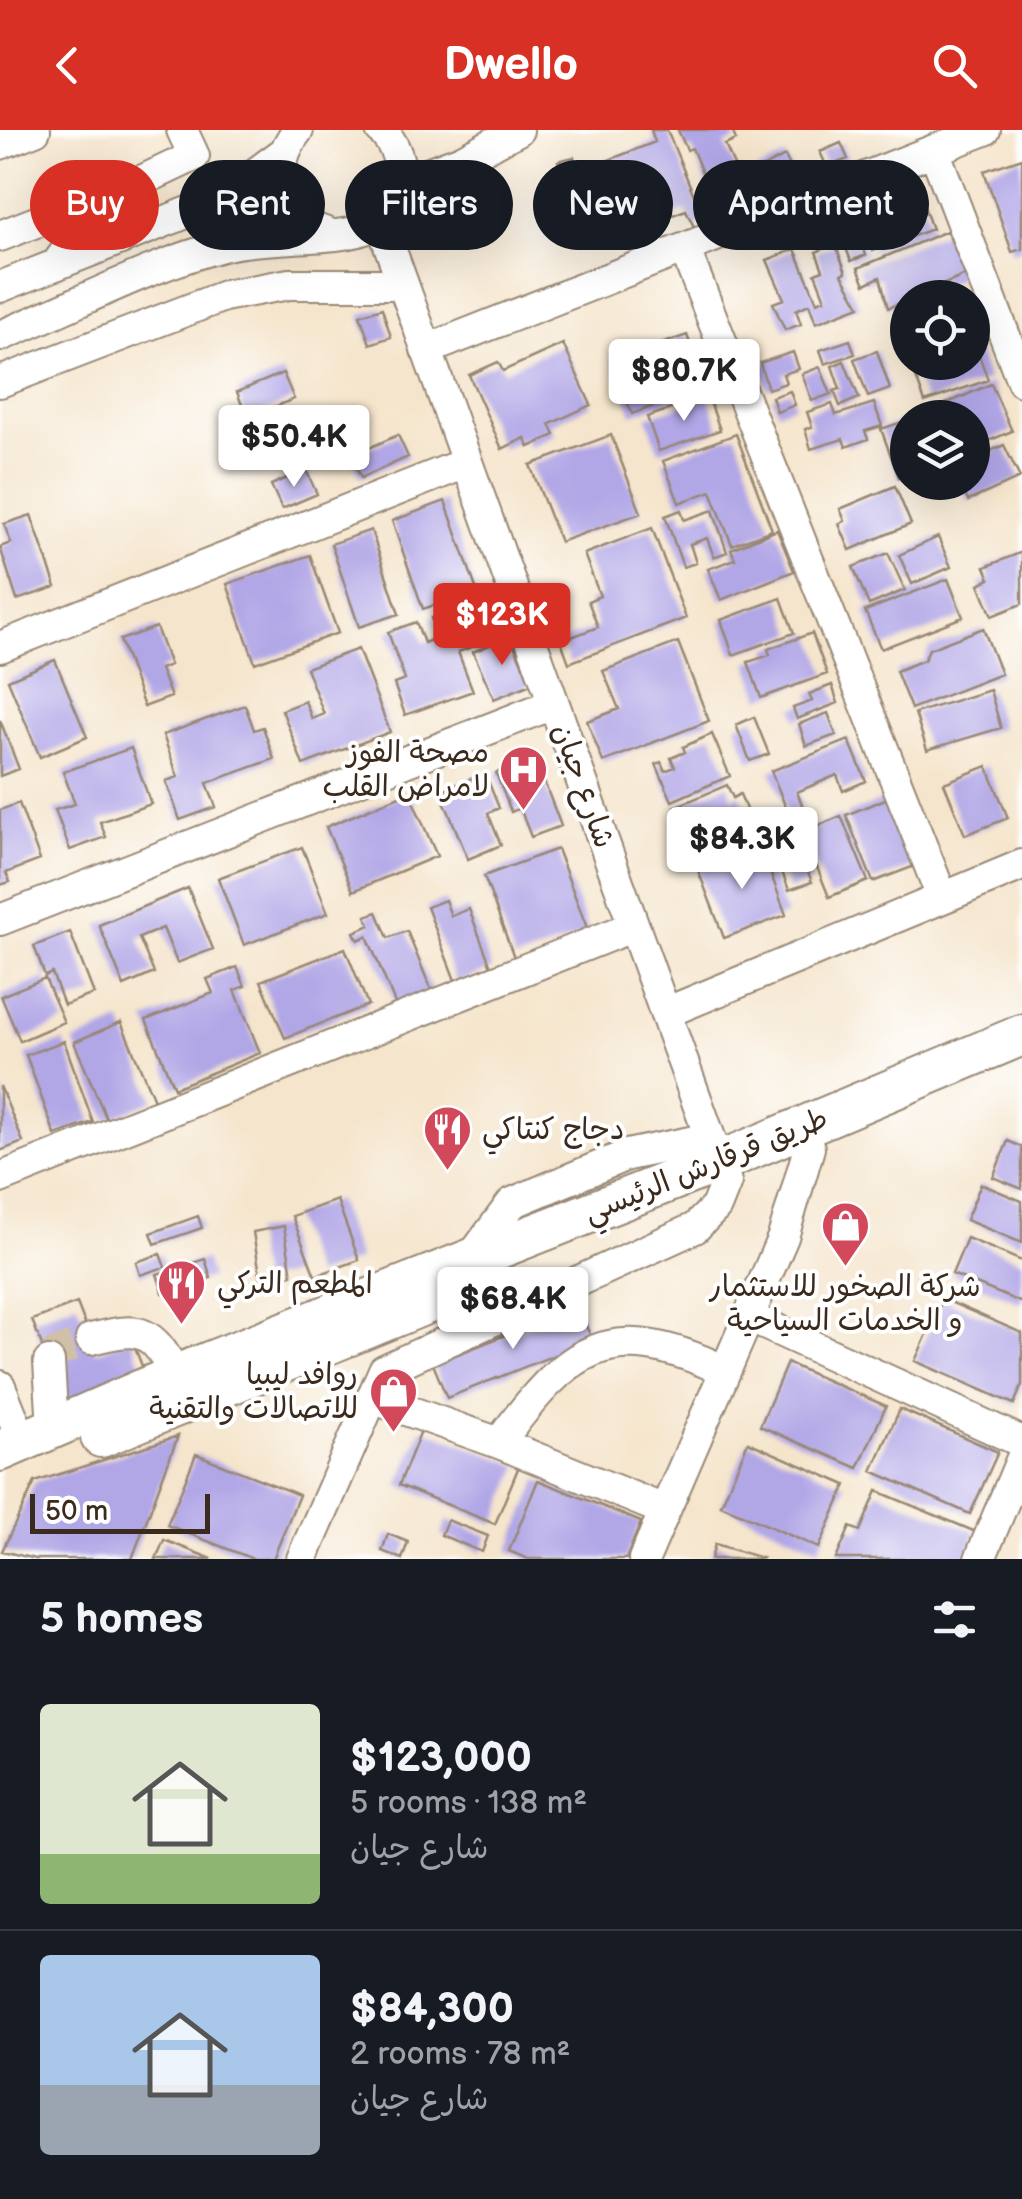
<!DOCTYPE html>
<meta charset="utf-8">
<style>
:root{--surface:#171b24;--page:#242831;--text:#f1f3f6;--muted:#9ea1a6;--line:#363941;--accent:#d93025}
body{margin:0;font-family:"Balsamiq Sans","Playpen Sans Arabic",sans-serif;background:var(--page);color:var(--text);height:100vh;display:flex;flex-direction:column;font-size:38px;white-space:nowrap}
*{box-sizing:border-box;margin:0}
p{font-size:32px;color:var(--muted)}
.icon{flex:none;width:55px;height:55px;fill:none;stroke:currentColor;stroke-width:2;stroke-linecap:round;stroke-linejoin:round}
.map{position:relative;height:1429px;overflow:hidden}
.side{display:flex;flex-direction:column;background:var(--surface);flex:1}
.side>*{flex:none}
.guide{position:absolute;left:30px;top:30px;width:962px;height:90px;display:flex;gap:20px}
.tools{position:absolute;left:890px;top:150px;display:grid;gap:20px}
.tools a{display:grid;place-items:center;width:100px;height:100px;border-radius:50%;background:var(--surface);box-shadow:0 10px 40px #0002;font-size:50px}
.scale{position:absolute;left:30px;bottom:25px;width:180px;box-sizing:border-box;padding-left:10px;border:5px solid #3b2a1e;border-top:0;font-size:28px;line-height:35px;white-space:nowrap;color:#3b2a1e;-webkit-text-stroke:8px #fff;paint-order:stroke}
.price{position:absolute;translate:-50% -85px;padding:0 22px;border-radius:10px;background:#fff;color:#222;font-size:32px;line-height:65px;filter:drop-shadow(0 2px 5px #0008)}
.price::after{content:'';position:absolute;left:50%;top:60px;width:30px;height:22px;margin-left:-15px;background:inherit;clip-path:polygon(0 0,100% 0,50% 100%)}
.price.current{background:var(--accent);color:#fff}
ul{padding:0;list-style:none}
li{display:flex;align-items:center;gap:30px;height:250px;padding:0 40px}
li+li{border-top:2px solid var(--line)}
li span{display:grid;place-items:center;flex:none;width:280px;height:200px;border-radius:10px;color:#555}
li>.icon{margin-inline-start:auto}
span .icon{width:120px;height:120px;fill:#fffc;stroke-width:1}
li b{font-size:42px}
h2{display:flex;justify-content:space-between;align-items:center;height:120px;padding:0 40px;font-size:42px}
.pill{padding:0 35px;border-radius:45px;background:var(--surface);box-shadow:0 10px 40px #0002;font-size:35px;line-height:90px}
.pill.current{background:var(--accent);color:#fff}
header{display:flex;justify-content:space-between;align-items:center;height:130px;padding:0 40px;background:var(--accent);color:#fff;font-size:45px;font-weight:600}
.map>svg:first-child{display:block}
</style>
<header><svg class="icon" aria-label="back" viewBox="0 0 24 24"><path d="M15 5l-7 7 7 7"/></svg>Dwello<svg class="icon" aria-label="search" viewBox="0 0 24 24"><circle cx="10" cy="10" r="6"/><path d="M15 15l6 6"/></svg></header>
<div class="map">
<svg width="1022" height="1429" viewBox="0 0 1022 1429">
<rect width="100%" height="100%" fill="#fff"/>
<filter id="ink" filterUnits="userSpaceOnUse"><feTurbulence type="fractalNoise" baseFrequency=".01" numOctaves="2"/><feDisplacementMap in="SourceGraphic" scale="20" xChannelSelector="R" yChannelSelector="G"/><feConvolveMatrix kernelMatrix="1 2 1 2 8 2 1 2 1" color-interpolation-filters="sRGB"/></filter>
<filter id="wash" filterUnits="userSpaceOnUse"><feTurbulence type="fractalNoise" baseFrequency=".0048" numOctaves="4" result="noise"/><feDisplacementMap in="SourceGraphic" scale="40" xChannelSelector="R" yChannelSelector="G"/><feGaussianBlur stdDeviation="2.25" result="paint"/><feColorMatrix in="noise" values="0 0 0 0 0 0 0 0 0 0 0 0 0 0 0 0 0 1.4 0 .05"/><feComposite in="paint" operator="in"/></filter>
<g filter="url(#wash)">
<rect width="100%" height="100%" fill="#f5e5cc"/>
<g id="blocks">
<path fill="#b1a6e6" d="M651 0H667L705 92 694 97 686 80 650 93 659 115 647 120 638 98 624 104 596 35 655 12Z
M678 0H732L736 10 725 15 739 47 709 60 692 18 687 20Z
M841 13 848 29 827 37 820 22Z
M785 26 796 48 761 66 750 44Z
M574 27 581 51 565 56 558 31Z
M1022 28V119L1012 122 984 41Z
M739 51 746 66 710 82 703 67Z
M919 63 932 99 873 121 859 84Z
M853 89 866 125 851 131 837 95Z
M947 101 966 145 888 178 880 147 865 154 858 138Z
M835 114 846 142 842 144 860 176 816 193 809 174 796 180 801 194 785 200 773 173 784 169 767 130 795 119 817 172 825 169 815 143 823 140 816 122Z
M382 178 391 207 370 214 360 185Z
M687 205 697 233 711 229 719 252 632 284 612 231Z
M973 208 988 250 925 272 911 234 972 232Z
M850 210 855 224 825 234 820 220Z
M563 214 591 275 550 294 555 305 529 317 525 308 502 319 469 245 498 232 503 241Z
M877 221 890 259 868 267 854 229Z
M793 222 799 239 783 244 786 253 768 259 760 233Z
M844 231 859 268 840 276 834 261 840 259 832 236Z
M820 237 831 264 812 271 802 244Z
M283 243 294 269 247 288 237 262Z
M991 254 1012 301 972 318V288H914Z
M790 261 795 275 777 282 772 267Z
M708 266 720 300 659 321 647 287Z
M874 273 882 296 865 301 868 309 846 317 843 309 811 319 805 299 812 297 807 282 832 274 836 285Z
M293 283 302 309 262 324 252 297Z
M902 292 908 307V345L899 348 881 299Z
M736 304 772 400 732 415 711 361 679 373 663 331Z
M398 305 408 327 361 348 351 326Z
M611 305 641 383 560 412 530 335Z
M1004 315 1020 348 968 371 959 352H972V329Z
M306 340 317 364 282 379 271 355Z
M895 356 911 394 850 420 839 394 845 391 840 379Z
M445 371 477 461 423 479 392 391Z
M681 380 684 390 713 380 727 422 714 427 707 408 690 414 696 433 683 437 665 386Z
M31 385 56 457 17 470 0 417 11 413 4 394Z
M652 398 686 488 569 533 561 511 598 497 588 471 600 466 584 424Z
M371 400 399 484 359 497 331 414Z
M777 400 794 441 721 470 708 439 735 429 731 419Z
M938 407 951 437 912 454 899 425Z
M1022 422V474L992 486 979 454 990 449 985 437Z
M888 423 905 460 869 475 853 437Z
M310 425 338 503 255 533 227 454Z
M948 449 963 487 881 519 865 481Z
M493 466 507 505 458 522 473 561 405 585 394 554 405 550 388 502 416 492 424 513 438 507 431 488Z
M781 468 794 503 733 525 721 490Z
M156 497 170 535 160 539 171 567 144 577 120 510Z
M983 498 1001 544 911 579 896 541 924 530 929 519Z
M812 503 827 544 761 568 748 532 770 525 768 519Z
M510 506 531 554 494 569 473 522Z
M678 512 709 591 603 632 587 591 619 579 603 541Z
M358 519 390 602 303 635 282 580 305 571 312 589 324 584 306 538Z
M55 530 87 607 40 627 8 550Z
M832 555 838 573 797 589 793 578 812 571 809 564Z
M990 560 1001 598 927 620 915 583Z
M245 575 254 600 263 597 274 629 207 653 216 677 180 690 166 651 178 647 163 605Z
M828 583 836 605 806 616 799 594Z
M754 587 769 624 750 631 736 595Z
M0 590 19 639 0 646Z
M712 604 730 646 672 671 656 634 661 632 665 641 675 637 671 628 685 622 683 617Z
M849 610 866 651 843 661 837 645 797 662 803 677 788 683 771 641Z
M131 618 151 674 100 692 106 707 70 720 55 680 75 674 63 642Z
M535 628 561 696 531 707 520 678 511 682 496 643Z
M987 636 1008 688 965 705 944 653Z
M485 643 499 678 488 683 501 715 468 729 440 661Z
M727 655 733 668 740 664 751 692 692 717 675 677Z
M409 662 437 726 353 761 326 697Z
M893 666 920 734 873 752 846 685Z
M19 673 40 730 6 743 10 752 0 755V680Z
M841 686 868 751 829 767 803 702Z
M797 715 812 752 789 760 775 724Z
M302 717 328 783 244 815 218 748Z
M761 717 786 785 724 808 698 740Z
M557 719 589 803 515 830 484 746Z
M188 758 213 819 177 833 163 798 139 808 154 843 124 856 99 795Z
M445 770 451 786 469 779 492 839 456 853 427 777Z
M377 782 388 808 407 801 432 862 396 876 367 806 358 810 354 802 370 795 366 786Z
M70 802 94 864 64 875 52 843 45 846 34 816Z
M345 818 368 875 285 908 261 851Z
M237 837 245 856 235 860 260 923 174 958 146 890 213 863 207 849Z
M45 848 64 892 20 911 1 866Z
M121 892 154 970 107 990 74 912Z
M64 911 93 992 55 1005 26 925Z
M0 956 23 1012 0 1021Z
M1008 1011 1022 1017V1059L993 1047Z
M981 1054 1022 1071V1113L966 1090Z
M337 1070 359 1130 315 1146 292 1086Z
M198 1086 202 1098 155 1114 151 1103Z
M284 1096 292 1145 261 1150 253 1102Z
M967 1108 1022 1131V1173L952 1144Z
M160 1124 165 1137 140 1145 136 1132Z
M205 1129 211 1148 163 1163 157 1144Z
M943 1169 1022 1203V1255L1014 1274 915 1231Z
M77 1173 96 1222 131 1208 144 1241 64 1271 32 1190Z
M578 1176 592 1210 447 1268 433 1234Z
M787 1233 886 1276 858 1338 760 1296Z
M900 1279 998 1322 970 1384 872 1341Z
M422 1298 519 1336 495 1394 399 1355Z
M178 1306 132 1429H35L2 1421 35 1352Z
M748 1312 846 1355 819 1418 721 1375Z
M196 1324 299 1365 273 1429H253L167 1395Z
M538 1350 641 1392 626 1429H528L509 1421Z
M877 1361 976 1402 965 1429H836L850 1397 860 1401Z
M447 1390 488 1406 482 1422 441 1405Z
M388 1404 408 1412 402 1429 382 1421Z
M164 1410 212 1429H156Z
M715 1414 762 1428 761 1429H711Z"/>
</g>
</g>
<g filter="url(#ink)">
<use href="#blocks" fill-opacity="0" stroke="#988875" stroke-width="2.5"/>
<g fill="none" stroke-linecap="round" stroke-linejoin="round">
<path stroke="#d0c0a9" stroke-width="30" stroke-dasharray="30 15" stroke-linecap="butt" d="M49 1232 55 1223 91 1209"/>
<defs>
<path id="minor" d="M298 0C267 38 278 89 327 103
M0 14 35 0
M934 20 1022 251
M400 53 462 30 518 0
M131 105 102 87 97 72 194 26 182 0
M0 106 69 79 80 102 56 135
M685 120 942 767
M0 157 219 70 283 23
M0 206C74 176 149 135 226 115 265 105 343 111 369 97 406 77 410 28 381 0
M426 220 985 0
M0 252 224 166 289 154H402
M0 517 466 333
M0 790 553 574
M665 883 1022 735
M0 1048 634 796
M471 1128 512 1073 627 1025 710 1008
M749 1187 1022 1312
M91 1209C142 1196 151 1199 176 1245
M49 1232 53 1299
M0 1256 23 1313
M372 1268 499 1313 664 1380
M499 1313C568 1218 608 1186 723 1240
M302 1429 384 1240 695 1098 716 1077 726 1052 380 90
M644 1429 783 1107 809 1018
M980 1429 1022 1328"/>
<path id="major" d="M101 1307 450 1164
M0 1321 176 1245 719 1032 1022 905"/>
</defs>
<use href="#minor" stroke="#988875" stroke-width="34"/>
<use href="#major" stroke="#988875" stroke-width="44"/>
<use href="#minor" stroke="#fff" stroke-width="30"/>
<use href="#major" stroke="#fff" stroke-width="40"/>
</g>
</g>
<defs>
<symbol id="hospital-pin" viewBox="-11 -11 22 30"><path d="M0 17L-7.5 6A9.5 9.5 0 1 1 7.5 6Z" fill="#d1495b" stroke="#fff"/><path d="M-5-5h3v3.5h4V-5h3V5h-3V1.5h-4V5h-3Z" fill="#fff"/></symbol>
<symbol id="restaurant-pin" viewBox="-11 -11 22 30"><path d="M0 17L-7.5 6A9.5 9.5 0 1 1 7.5 6Z" fill="#d1495b" stroke="#fff"/><path d="M-5-6h1v4h1v-4h1v4h1v-4h1v5L-1.5 .5V6h-2V.5L-5-1ZM5-6V6H3V1.5H1.5Q1.5-4 5-6Z" fill="#fff"/></symbol>
<symbol id="shop-pin" viewBox="-11 -11 22 30"><path d="M0 17L-7.5 6A9.5 9.5 0 1 1 7.5 6Z" fill="#d1495b" stroke="#fff"/><path d="M-5-2.5h2.3a2.7 3.5 0 0 1 5.4 0H5L5.5 6h-11ZM-1.5-2.5h3a1.5 2.3 0 0 0-3 0Z" fill="#fff"/></symbol>
</defs>
<g fill-rule="evenodd">
<use href="#hospital-pin" x="496" y="612" width="55" height="75"/>
<use href="#restaurant-pin" x="420" y="972" width="55" height="75"/>
<use href="#shop-pin" x="818" y="1068" width="55" height="75"/>
<use href="#restaurant-pin" x="154" y="1126" width="55" height="75"/>
<use href="#shop-pin" x="366" y="1234" width="55" height="75"/>
</g>
<g text-anchor="middle" dominant-baseline="central" stroke-width="8" stroke-linejoin="round" paint-order="stroke">
<g font-size="30" fill="#3b2a1e" stroke="#fff" text-anchor="end">
<text x="489" y="623">مصحة الفوز<tspan x="489" dy="34">لامراض القلب</tspan></text>
<text x="482" y="1000" text-anchor="start">دجاج كنتاكي</text>
<text x="217" y="1154" text-anchor="start">المطعم التركي</text>
<text x="845" y="1157" text-anchor="middle">شركة الصخور للاستثمار<tspan x="845" dy="34">و الخدمات السياحية</tspan></text>
<text x="358" y="1245">روافد ليبيا<tspan x="358" dy="34">للاتصالات والتقنية</tspan></text>
</g>
<g font-size="30" fill="#3b2a1e" stroke="#fff">
<text transform="translate(583 656) rotate(70)">شارع جيان</text>
<text transform="translate(706 1036) rotate(-22)">طريق قرقارش الرئيسي</text>
</g>
</g>
</svg>
<div class="tools">
<a><svg class="icon" aria-label="locate" viewBox="0 0 24 24"><circle cx="12" cy="12" r="6"/><path d="M12 2v4M12 18v4M2 12h4M18 12h4"/></svg></a>
<a><svg class="icon" aria-label="layers" viewBox="0 0 24 24"><path d="M12 4l9 5-9 5-9-5zM3 14l9 5 9-5"/></svg></a>
</div>
<div class="scale">50 m</div>
<b class="price" style="left:684px;top:294px">$80.7K</b>
<b class="price" style="left:294px;top:360px">$50.4K</b>
<b class="price current" style="left:502px;top:538px">$123K</b>
<b class="price" style="left:742px;top:762px">$84.3K</b>
<b class="price" style="left:513px;top:1222px">$68.4K</b>
<div class="guide">
<a class="pill current">Buy</a>
<a class="pill">Rent</a>
<a class="pill">Filters</a>
<a class="pill">New</a>
<a class="pill">Apartment</a>
</div>
</div>
<section class="side">
<h2>5 homes<svg class="icon" aria-label="filters" viewBox="0 0 24 24"><path d="M4 7h16M4 17h16"/><circle cx="9" cy="7" r="2"/><circle cx="15" cy="17" r="2"/></svg></h2>
<ul>
<li><span style="background:linear-gradient(#dfe7d0 75%,#8fb573 0)"><svg class="icon" aria-label="home" viewBox="0 0 24 24"><path d="M3 11l9-7 9 7M6 9v11h12V9"/></svg></span><div><b>$123,000</b><p>5 rooms · 138 m²</p><p>شارع جيان</p></div></li>
<li><span style="background:linear-gradient(#a9c7e8 65%,#9aa5b1 0)"><svg class="icon" aria-label="home" viewBox="0 0 24 24"><path d="M3 11l9-7 9 7M6 9v11h12V9"/></svg></span><div><b>$84,300</b><p>2 rooms · 78 m²</p><p>شارع جيان</p></div></li>
</ul>
</section>
